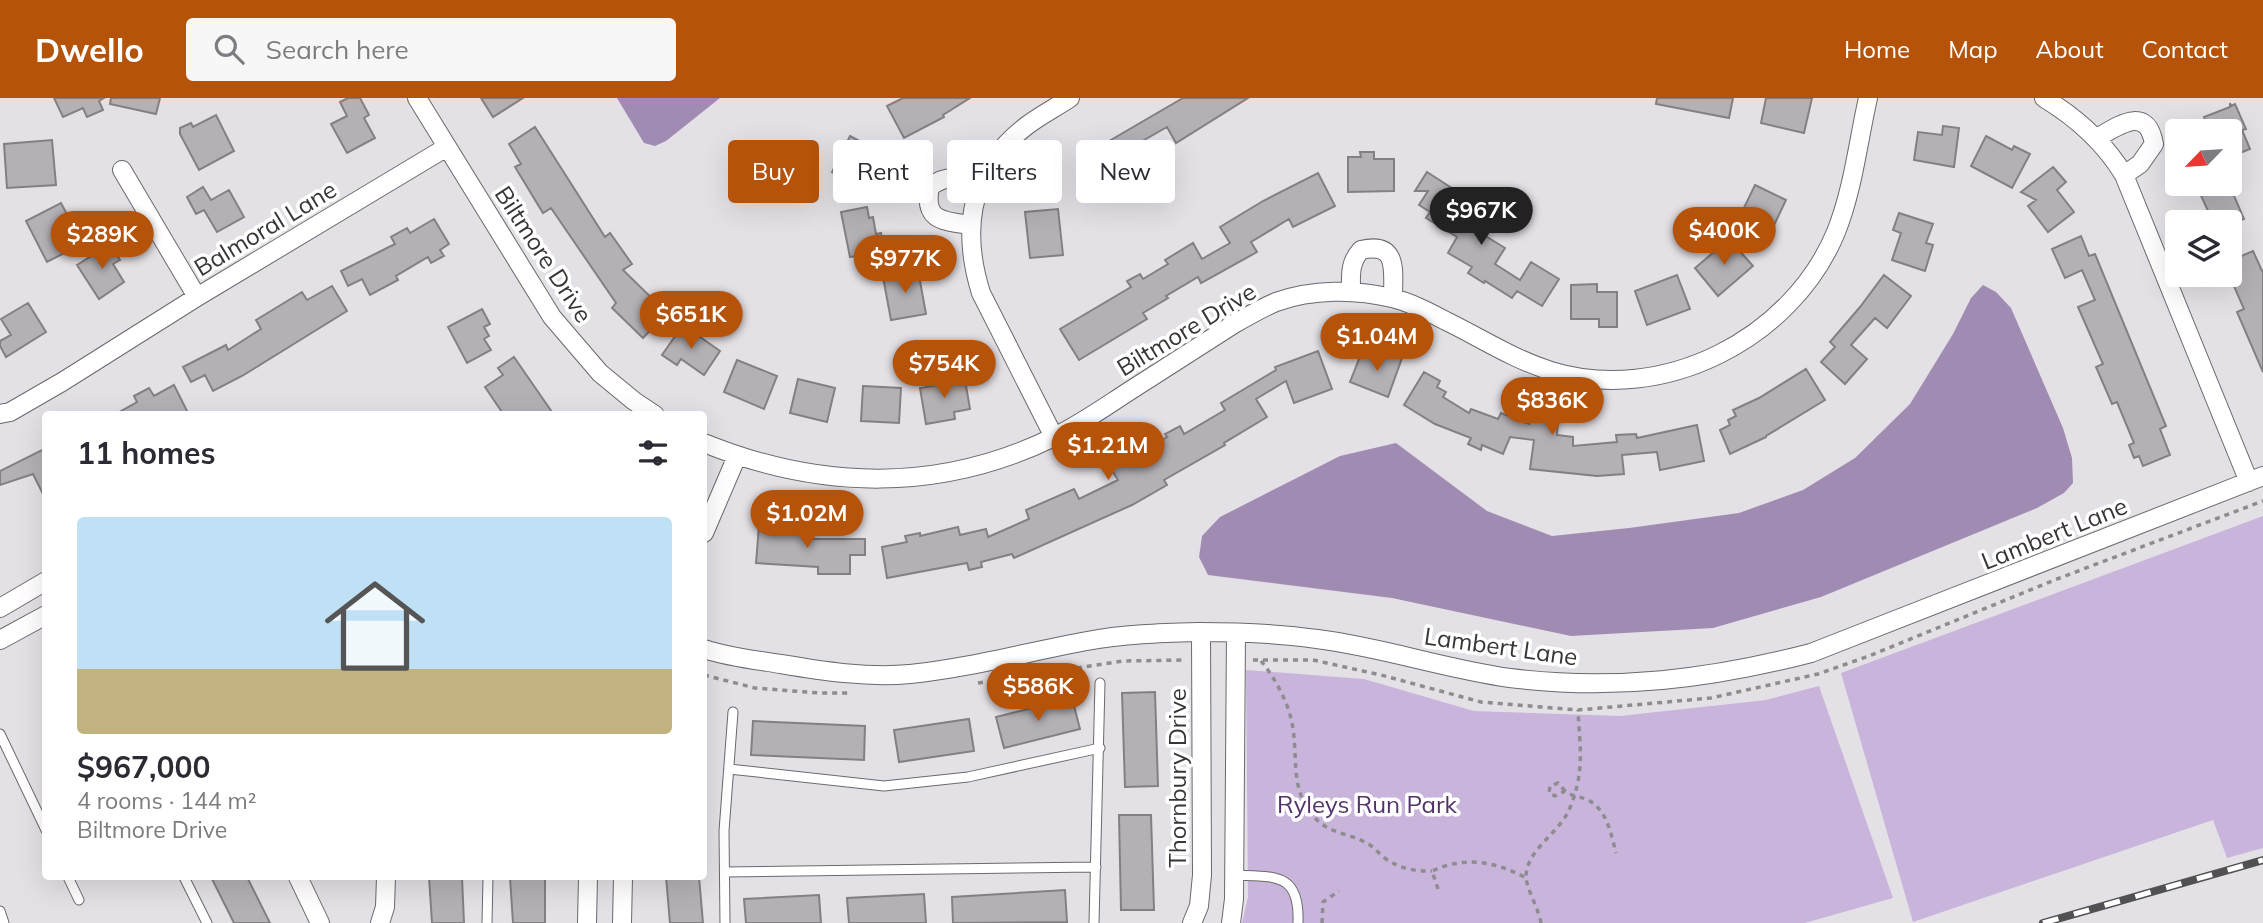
<!DOCTYPE html>
<meta charset="utf-8">
<style>
:root{--surface:#fff;--page:#f7f7f7;--text:#2b2b33;--muted:#7c7c81;--accent:#b45309}
body{margin:0;font-family:Mulish,sans-serif;background:var(--page);color:var(--text);height:100vh;display:flex;flex-direction:column;font-size:26px;white-space:nowrap}
*{box-sizing:border-box;margin:0}
p{font-size:23px;color:var(--muted)}
.icon{flex:none;width:38px;height:38px;fill:none;stroke:currentColor;stroke-width:2;stroke-linecap:round;stroke-linejoin:round}
.map{position:relative;flex:1;overflow:hidden}
.details{position:absolute;left:42px;top:313px;width:665px;height:469px;display:flex;flex-direction:column;background:var(--surface);border-radius:7px;box-shadow:0 7px 28px #0002}
.details>*{flex:none}
.hud{position:absolute;left:728px;top:42px;width:665px;height:63px;display:flex;gap:14px}
.needle{width:46px;rotate:245deg}
.controls{position:absolute;left:2165px;top:21px;display:grid;gap:14px}
.controls a{display:grid;place-items:center;width:77px;height:77px;border-radius:7px;background:var(--surface);box-shadow:0 7px 28px #0002;font-size:35px}
.price{position:absolute;translate:-50% -60px;padding:0 16px;border-radius:24px;background:var(--accent);color:#fff;font-size:23px;line-height:46px;filter:drop-shadow(0 2px 4px #0008)}
.price::after{content:'';position:absolute;left:50%;top:42px;width:21px;height:16px;margin-left:-10px;background:inherit;clip-path:polygon(0 0,100% 0,50% 100%)}
.price.active{background:#222;color:#fff}
ul{padding:0;list-style:none}
li{display:grid;align-content:center;gap:14px;height:371px;padding:0 35px}
li span{display:grid;place-items:center;height:217px;border-radius:7px;color:#555}
li>.icon{margin-inline-start:auto}
span .icon{width:126px;height:126px;fill:#fffc;stroke-width:1}
li b{font-size:30px}
h2{display:flex;justify-content:space-between;align-items:center;height:84px;padding:0 35px;font-size:30px}
.pill{padding:0 24px;border-radius:7px;background:var(--surface);box-shadow:0 7px 28px #0002;font-size:24px;line-height:63px}
.pill.active{background:var(--accent);color:#fff}
header{display:flex;align-items:center;gap:42px;box-sizing:border-box;height:98px;padding:0 35px;background:var(--accent);color:#fff}
header strong{font-size:33px}
nav{display:flex;gap:38px;margin-inline-start:auto;font-size:24px}
.search{width:490px;height:63px;background:var(--page);display:flex;align-items:center;gap:18px;box-sizing:border-box;padding:0 24px;border-radius:7px;color:var(--muted);font-size:26px}
.map>svg:first-child{display:block}
</style>
<header>
<strong>Dwello</strong>
<div class="search"><svg class="icon" aria-label="search" viewBox="0 0 24 24"><circle cx="10" cy="10" r="6"/><path d="M15 15l6 6"/></svg>Search here</div>
<nav><a>Home</a><a>Map</a><a>About</a><a>Contact</a></nav>
</header>
<div class="map">
<svg width="2263" height="825" viewBox="0 0 2263 825">
<rect width="100%" height="100%" fill="#e4e1e6"/>
<path fill="#c9b5db" d="M2263 418V750L2227 760 2213 722 1913 824 1841 575Z
M1246 572 1364 581 1474 613 1620 618 1766 602 1819 588 1893 800 1805 825H1242L1248 799Z"/>
<path fill="#a08bb2" d="M617 0H720L666 43 655 48 644 45Z
M1983 187 1996 194 2011 210 2063 330 2072 360 2073 385 2064 395 2037 410 1821 499 1713 530 1571 538 1392 500 1208 477 1199 459 1202 438 1220 419 1340 358 1396 345 1487 413 1552 438 1629 430 1739 415 1803 392 1855 360 1910 306 1953 236 1971 200Z"/>
<path fill="#b4b1b6" stroke="#838085" stroke-width="2" d="M54 0H104L99 3 103 12 87 19 83 10 63 19Z
M111 0H160L156 16 110 6Z
M348 0H360L369 17 364 20 375 40 347 55 331 26 347 18 340 4Z
M481 0H523L493 19Z
M903 0H970L943 17 944 19 904 40 887 8Z
M1183 0H1248L1176 45 1167 29 1139 45 1149 60 1110 84 1092 53Z
M1657 0H1733L1729 20 1656 6Z
M1766 0H1812L1804 35 1761 25Z
M2230 5 2231 8 2235 6 2246 31 2242 32 2250 51 2230 59V33H2210L2204 19 2230 9Z
M216 17 234 53 199 72 180 36V30L191 25 193 29Z
M1943 28 1959 30 1954 69 1914 62 1918 34 1942 37Z
M535 29 605 139 610 135 632 166 623 172 667 215 643 240 612 210 616 205 551 110 543 115 515 69 521 66 509 46Z
M850 38 886 57 869 92 832 74Z
M1986 38 2012 52 2014 48 2030 56 2012 90 1971 68Z
M52 42 56 87 7 90 4 46Z
M1360 54H1374V61H1394V93L1348 94V59H1361Z
M2053 69 2066 84 2057 92 2074 114 2048 134 2028 108 2036 102 2021 94Z
M1427 74 1461 96 1448 115 1505 150 1495 166 1520 182 1531 164 1559 181 1542 208 1517 193 1512 200 1485 183 1484 185 1468 175 1472 169 1448 155 1457 139 1426 120 1430 114 1419 107 1428 93H1415Z
M1318 75 1335 108 1293 129 1289 121 1251 144 1257 154 1201 185 1198 179 1166 198 1168 200 1143 215 1147 221 1079 262 1060 231 1131 189 1127 183 1140 176 1143 181 1168 166 1165 162 1193 145 1202 161 1230 145 1220 129 1263 103Z
M2211 86H2229L2244 121 2237 124H2213L2198 91Z
M1755 87 1786 102 1766 144 1752 138 1758 124 1741 116Z
M203 89 211 102 229 92 244 119 217 134 204 112 196 116 187 99Z
M61 105 69 120 60 124 74 150 47 164 26 123Z
M867 109 869 120 873 119 876 136 881 135 884 153 850 159 841 114Z
M1058 111 1063 157 1030 160 1025 114Z
M1899 115 1933 126 1926 145 1933 147 1925 173 1892 162 1901 135 1893 132Z
M434 121 449 146 440 152 444 158 431 165 428 159 396 178 398 182 370 197 362 181 348 188 341 173 395 146 391 139 407 130 410 135Z
M2081 138 2089 158 2095 156 2166 328 2160 331 2170 357 2143 368 2139 358 2134 360 2129 347 2134 345 2117 304 2112 306 2096 269 2103 266 2078 209 2095 202 2082 172 2065 180 2052 151Z
M1729 141 1753 168 1718 198 1695 170Z
M110 146 120 162 113 166 124 184 99 201 77 167Z
M2253 153 2263 175V274L2237 214 2244 211 2230 179V163Z
M918 172 926 216 891 222 883 179Z
M1677 177 1690 211 1647 227 1635 193Z
M1884 177 1911 198 1887 230 1875 220 1851 247 1867 261 1845 286 1821 264 1835 249 1830 244 1860 209Z
M1597 186V194H1617V229H1599V221H1571V187Z
M332 188 347 213 242 278 213 293 205 277 191 284 183 269 226 247 228 252 261 231 256 222 302 194 307 202Z
M28 205 46 234 6 259 0 248V243L11 237 1 221Z
M482 211 490 226 484 229 489 238 484 241 491 252 467 265 448 229Z
M683 227 720 253 704 277 681 261 677 267 662 257Z
M1318 253 1332 291 1294 305 1286 283 1256 301 1267 319 1224 345 1225 347 1164 382 1167 387 1132 407 1014 460 1012 456 981 464 982 469 969 472 967 465 887 480 882 449 907 444 905 438 920 435V438L958 429 960 437 986 431 988 439 1029 421 1026 412 1074 391 1079 401 1118 382 1111 371 1167 339 1165 336 1180 328 1184 336 1225 312 1221 305 1276 272 1275 269Z
M1386 254 1402 260 1388 299 1350 284 1361 256 1382 264Z
M514 259 554 317H504L485 289 503 277 498 270Z
M737 262 777 278 764 311 724 294Z
M1806 271 1825 302 1766 338V339L1730 356 1720 332 1730 327 1728 322 1736 318 1733 312 1759 300Z
M1424 274 1440 283 1437 289 1446 294 1443 299 1469 315 1471 311 1498 321 1501 315 1529 326V320L1558 323 1557 337 1573 339V348L1617 344 1616 337 1636 336 1637 340 1697 327 1704 363 1660 372 1657 354 1622 357 1624 376 1597 378 1530 371 1534 342 1510 339 1503 356 1482 347 1481 352 1468 346 1471 340 1435 326 1404 307Z
M952 278 954 284 965 282 970 311 954 314 955 321 926 326 920 290 940 287 939 280Z
M798 281 835 290 827 324 790 315Z
M174 287 189 317H114L137 304 134 298 149 290 154 298Z
M863 288 901 290 899 325 861 323Z
M46 350V402L33 376 0 387V373Z
M759 428 803 431V441H865V457H850V476H818V469L756 465Z
M1155 594 1158 688 1125 689 1122 595Z
M1072 600 1080 631 1004 650 996 619Z
M969 621 974 653 899 664 894 632Z
M753 623 865 628 864 662 751 657Z
M1119 717H1151L1154 812H1121Z
M211 779H247L270 825H234Z
M429 779H462L464 825H432Z
M510 779H545V825H513Z
M666 779H699L703 825H670Z
M1065 792 1067 824 953 825 952 799Z
M924 796 926 825H849L847 800Z
M819 797 821 825H746L744 801Z"/>
<g fill="none" stroke-linecap="round" stroke-linejoin="round">
<defs>
<path id="service" d="M0 636 46 732
M729 671 884 688 968 679 1100 650
M725 774 1096 769
M1234 777C1275 779 1300 774 1298 825
M68 779 79 802
M184 779 207 825
M0 813 4 825
M487 825 488 779
M725 825 724 733 733 614
M1094 825 1100 585"/>
<path id="minor" d="M417 0 552 219 600 275 634 303 655 317
M2044 0C2077 20 2104 44 2124 77L2249 384
M2097 40C2118 28 2147 6 2154 46L2140 66 2124 77
M122 72 197 199
M970 127C943 123 923 123 930 89 947 75 961 80 980 86
M1351 194C1351 178 1349 165 1361 152 1399 143 1393 173 1393 200
M0 316 10 314 62 284 197 199 447 49
M1054 339 981 195C961 131 970 72 1025 29 1039 18 1055 10 1070 0
M704 345C820 392 940 395 1054 339 1081 326 1106 308 1131 292 1165 270 1200 248 1234 226 1248 218 1262 210 1276 204 1312 191 1355 191 1392 200 1410 204 1429 214 1446 223 1481 240 1513 261 1551 273 1662 307 1792 241 1836 134 1853 92 1858 44 1868 0
M704 435 737 358
M0 510 46 483
M0 542 46 517
M704 551C728 559 755 562 781 566 822 573 867 580 910 576 970 570 1027 554 1087 543 1123 536 1162 535 1199 534 1235 534 1282 536 1317 541 1382 549 1445 571 1510 580 1614 593 1711 581 1811 555L2263 378
M298 779 320 825
M380 825 385 809 386 779
M587 825 588 779
M622 825 623 779
M1192 825 1199 808 1202 777 1201 534
M1231 825 1234 801 1236 536"/>
</defs>
<use href="#service" stroke="#6b696d" stroke-width="11"/>
<use href="#minor" stroke="#6b696d" stroke-width="20"/>
<path stroke="#8e8c8f" stroke-width="3.5" stroke-dasharray="5 5" stroke-linecap="butt" d="M1253 562H1313L1381 577 1481 604 1578 612 1711 600 1818 576 1869 558 2057 481 2263 403
M1261 563C1275 580 1288 604 1292 625 1299 660 1288 693 1317 722 1331 736 1353 736 1370 747 1376 751 1380 757 1386 761 1401 771 1414 773 1432 773
M704 577 755 590 819 595H848
M978 585 1123 563 1186 562
M1565 693 1558 685 1550 688 1549 695 1555 698 1565 693C1573 699 1578 698 1586 701 1607 710 1611 736 1616 755
M1438 791 1432 773C1464 758 1495 763 1526 780
M1322 825 1323 804 1339 793
M1541 825C1539 812 1526 789 1526 779 1526 752 1559 735 1569 712 1585 675 1580 651 1578 612"/>
<use href="#service" stroke="#fff" stroke-width="9"/>
<use href="#minor" stroke="#fff" stroke-width="18"/>
<defs>
<path id="rail" d="M2043 825 2263 762"/>
</defs>
<use href="#rail" stroke="#515052" stroke-width="8"/>
<use href="#rail" stroke="#fff" stroke-width="5" stroke-dasharray="16" stroke-linecap="butt"/>
</g>
<g text-anchor="middle" dominant-baseline="central" stroke-width="7" stroke-linejoin="round" paint-order="stroke">
<g font-size="24" fill="#363537" stroke="#fff">
<text transform="translate(265 130) rotate(-31)">Balmoral Lane</text>
<text transform="translate(544 156) rotate(57)">Biltmore Drive</text>
<text transform="translate(1186 231) rotate(-31)">Biltmore Drive</text>
<text transform="translate(2054 435) rotate(-22)">Lambert Lane</text>
<text transform="translate(1501 548) rotate(8)">Lambert Lane</text>
<text transform="translate(1177 680) rotate(-90)">Thornbury Drive</text>
</g>
<g font-size="24" fill="#513367" stroke="#fff">
<text x="1367" y="706">Ryleys Run Park</text>
</g>
</g>
</svg>
<div class="controls">
<a><svg class="needle" viewBox="-14 -14 28 28"><path d="M0-13l5 13h-10z" fill="#e53935"/><path d="M0 13l5-13h-10z" fill="#7c7c81"/></svg></a>
<a><svg class="icon" aria-label="layers" viewBox="0 0 24 24"><path d="M12 4l9 5-9 5-9-5zM3 14l9 5 9-5"/></svg></a>
</div>
<b class="price active" style="left:1481px;top:149px">$967K</b>
<b class="price" style="left:1724px;top:169px">$400K</b>
<b class="price" style="left:102px;top:173px">$289K</b>
<b class="price" style="left:905px;top:197px">$977K</b>
<b class="price" style="left:691px;top:253px">$651K</b>
<b class="price" style="left:1377px;top:275px">$1.04M</b>
<b class="price" style="left:944px;top:302px">$754K</b>
<b class="price" style="left:1552px;top:339px">$836K</b>
<b class="price" style="left:1108px;top:384px">$1.21M</b>
<b class="price" style="left:807px;top:452px">$1.02M</b>
<b class="price" style="left:1038px;top:625px">$586K</b>
<div class="hud">
<a class="pill active">Buy</a>
<a class="pill">Rent</a>
<a class="pill">Filters</a>
<a class="pill">New</a>
</div>
<section class="details">
<h2>11 homes<svg class="icon" aria-label="filters" viewBox="0 0 24 24"><path d="M4 7h16M4 17h16"/><circle cx="9" cy="7" r="2"/><circle cx="15" cy="17" r="2"/></svg></h2>
<ul>
<li><span style="background:linear-gradient(#bfe0f5 70%,#c2b280 0)"><svg class="icon" aria-label="home" viewBox="0 0 24 24"><path d="M3 11l9-7 9 7M6 9v11h12V9"/></svg></span><div><b>$967,000</b><p>4 rooms · 144 m²</p><p>Biltmore Drive</p></div></li>
</ul>
</section>
</div>
